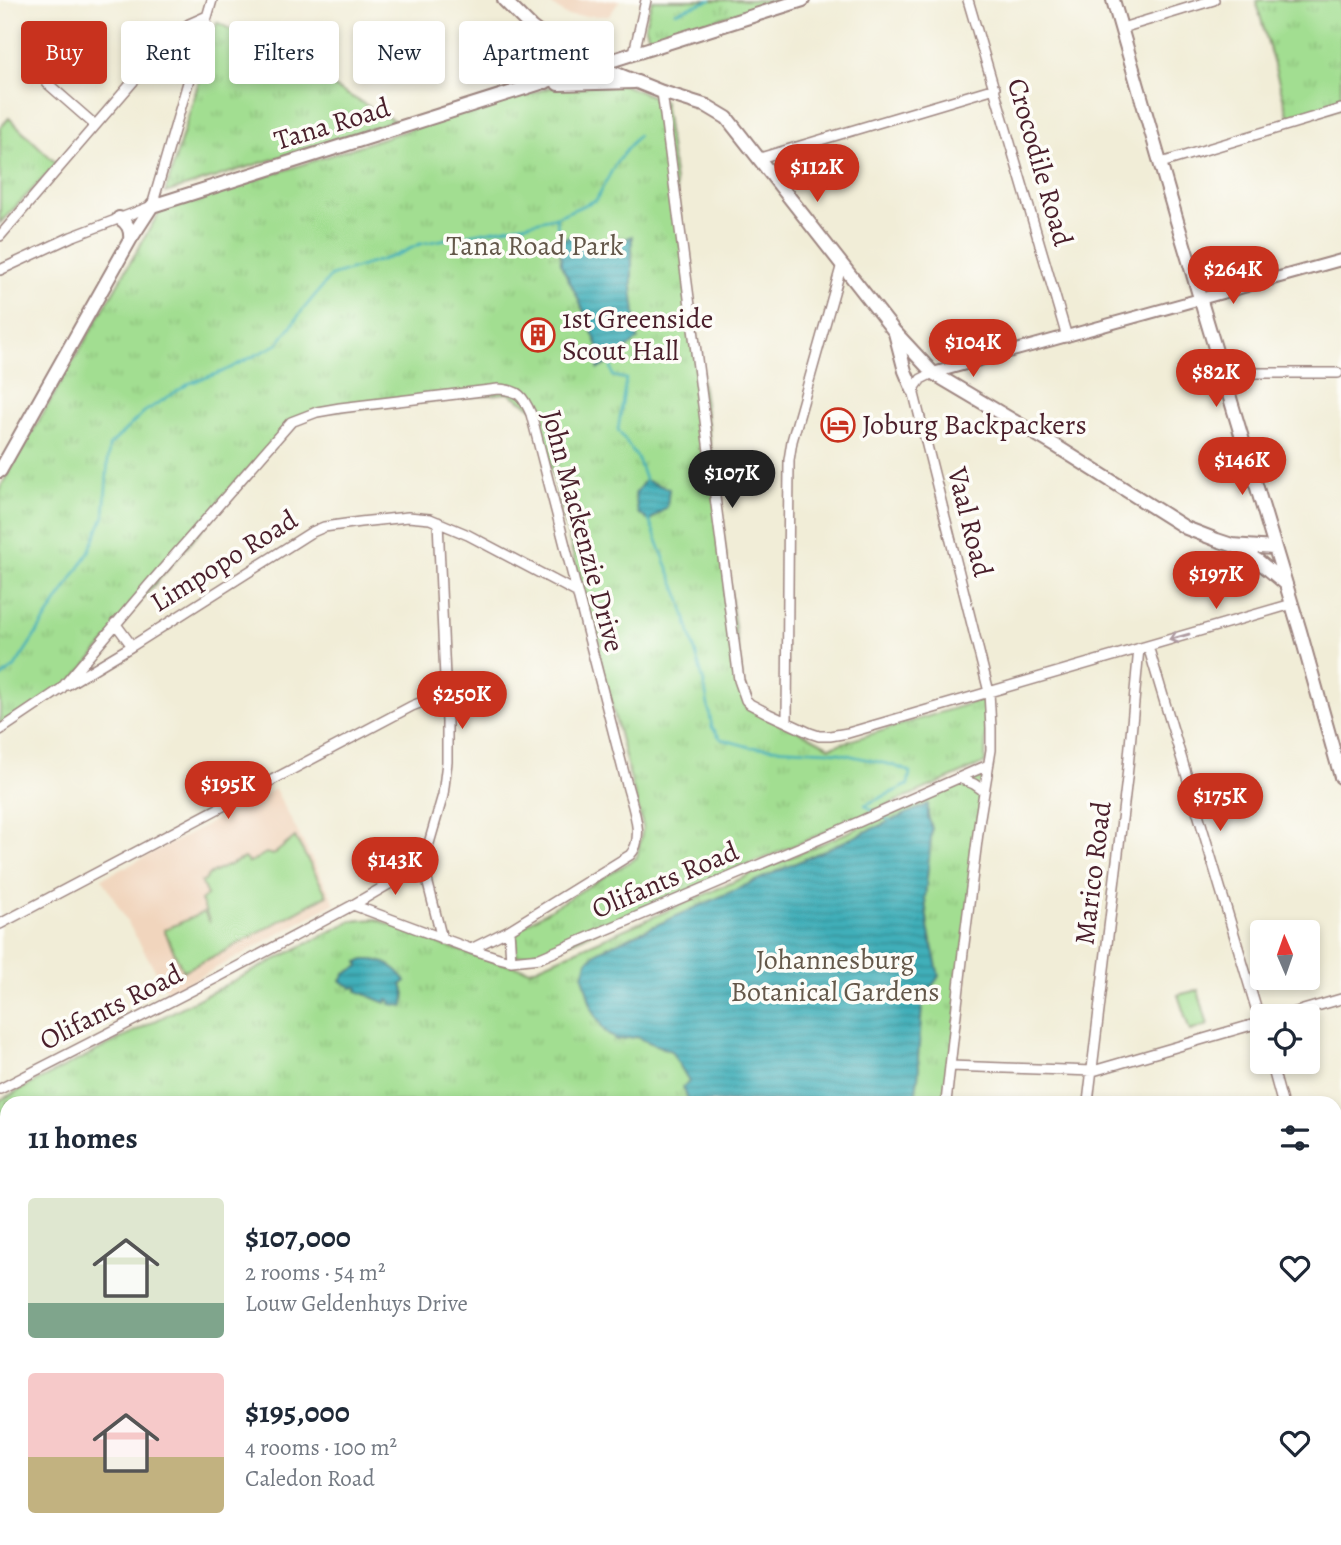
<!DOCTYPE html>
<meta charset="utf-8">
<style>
:root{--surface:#fff;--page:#f2f2f3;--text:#1f2937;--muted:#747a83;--accent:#c8321e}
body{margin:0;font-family:Alegreya,serif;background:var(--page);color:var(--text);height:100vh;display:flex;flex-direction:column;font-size:26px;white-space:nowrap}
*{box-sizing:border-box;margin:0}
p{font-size:23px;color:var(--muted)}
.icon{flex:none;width:38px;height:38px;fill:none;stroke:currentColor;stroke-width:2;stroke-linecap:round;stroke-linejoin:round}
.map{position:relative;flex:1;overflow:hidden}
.side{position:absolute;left:0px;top:1096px;width:1342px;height:450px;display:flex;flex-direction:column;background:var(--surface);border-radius:21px 21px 0 0;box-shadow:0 4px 10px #0003}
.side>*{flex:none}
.guide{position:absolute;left:21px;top:21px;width:700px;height:63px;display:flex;gap:14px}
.needle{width:46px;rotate:358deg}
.controls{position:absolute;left:1250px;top:920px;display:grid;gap:14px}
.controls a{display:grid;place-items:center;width:70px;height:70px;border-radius:7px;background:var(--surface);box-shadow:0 4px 10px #0003;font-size:35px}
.price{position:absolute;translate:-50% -60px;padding:0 16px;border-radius:24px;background:var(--accent);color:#fff;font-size:23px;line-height:46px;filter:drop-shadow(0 2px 4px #0008)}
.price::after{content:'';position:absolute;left:50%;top:42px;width:21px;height:16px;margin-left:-10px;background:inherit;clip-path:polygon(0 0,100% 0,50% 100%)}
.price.selected{background:#222;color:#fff}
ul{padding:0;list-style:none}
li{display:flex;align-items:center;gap:21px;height:175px;padding:0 28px}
li span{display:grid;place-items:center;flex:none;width:196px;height:140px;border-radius:7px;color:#555}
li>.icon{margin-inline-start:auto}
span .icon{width:84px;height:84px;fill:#fffc;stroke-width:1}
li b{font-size:30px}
h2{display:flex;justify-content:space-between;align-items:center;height:84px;padding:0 28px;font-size:30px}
.pill{padding:0 24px;border-radius:7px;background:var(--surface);box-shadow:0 4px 10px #0003;font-size:24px;line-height:63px}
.pill.selected{background:var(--accent);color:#fff}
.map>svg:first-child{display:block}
</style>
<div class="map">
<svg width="1341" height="1545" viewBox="0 0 1341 1545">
<defs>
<pattern id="park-tufts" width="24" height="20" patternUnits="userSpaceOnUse" patternTransform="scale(1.75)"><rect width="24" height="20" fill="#a2de91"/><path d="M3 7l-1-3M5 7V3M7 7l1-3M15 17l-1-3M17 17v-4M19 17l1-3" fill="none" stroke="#8dbe7d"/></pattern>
<pattern id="water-rules" width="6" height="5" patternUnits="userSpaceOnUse" patternTransform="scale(1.75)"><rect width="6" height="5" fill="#3fafb9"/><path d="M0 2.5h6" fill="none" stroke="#378e97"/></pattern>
</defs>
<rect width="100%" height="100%" fill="#fdfcf7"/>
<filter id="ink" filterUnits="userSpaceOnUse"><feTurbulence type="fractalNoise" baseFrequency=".0143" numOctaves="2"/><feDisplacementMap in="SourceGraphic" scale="14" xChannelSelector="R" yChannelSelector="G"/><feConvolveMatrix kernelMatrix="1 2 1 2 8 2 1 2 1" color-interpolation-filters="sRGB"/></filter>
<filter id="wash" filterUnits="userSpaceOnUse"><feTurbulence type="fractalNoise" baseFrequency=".00686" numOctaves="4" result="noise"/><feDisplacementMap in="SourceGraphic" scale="28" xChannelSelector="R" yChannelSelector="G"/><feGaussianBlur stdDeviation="1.57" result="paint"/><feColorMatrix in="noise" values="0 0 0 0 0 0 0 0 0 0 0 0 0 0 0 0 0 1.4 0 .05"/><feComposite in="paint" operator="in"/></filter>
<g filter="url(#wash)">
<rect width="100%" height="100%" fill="#f1edd7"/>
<path fill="#f1d5bd" d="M545 0H620L609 16H567Z
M275 789 335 903 169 994 102 878 126 867Z"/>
<path fill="#a2de91" stroke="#767e5e" stroke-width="2" d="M295 837 327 895 223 952 183 971 164 930 204 912 210 923 201 900 207 895 201 882 205 881 208 875 244 858 249 863 266 853 273 855Z
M1198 990 1208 1025 1190 1031 1178 995Z"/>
<path fill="url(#park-tufts)" stroke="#767e5e" stroke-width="2" d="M652 0H778L650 40 645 25Z
M1260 0H1341V108L1290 122 1256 1Z
M217 22 395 121 165 193Z
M596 74 664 101 746 708 788 725 830 747 987 698 985 763 545 953 516 956V930L637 857 643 827 536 410 508 393 320 412 291 424 65 690 0 729V488L160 211 420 126Z
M9 118 57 164 0 223V128Z
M984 773 947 1102H7V1184L0 1146V1100L351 921 376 919 442 945 497 962 531 970Z
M7 1419V1538H922L923 1545H0V1492Z"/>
<path fill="url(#water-rules)" stroke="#446772" stroke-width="2" d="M574 235 592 239 610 246 632 236V287L638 339 611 362 598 369V346L578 298 561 265 560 240Z
M645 480 669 489 667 507 649 521 638 513 635 494Z
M928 804V816L932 828 925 898 928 927 939 976 924 998 922 1006 918 1059C922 1074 914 1087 916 1102H689L683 1087 689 1081 671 1051 636 1037 616 1040 604 1030 592 1009 583 976 587 961 600 950Z
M365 960C383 959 396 966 406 981L402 984 405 994 404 1006 390 1004 391 1001 387 1000 386 1003 357 991 358 988 355 987 353 988 341 981 345 974 359 966 358 962Z"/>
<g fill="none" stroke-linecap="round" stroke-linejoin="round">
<path stroke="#3fafb9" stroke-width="2.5" d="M675 12 711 0
M562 241 560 240 556 217 596 200 616 163 638 135
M610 361 613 376 626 379 618 430 638 459 646 482
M649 520 681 601 704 683 712 727 721 739 750 747 830 751 892 765 910 772 908 785 865 805 874 811
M0 678 14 668 88 554 104 516 109 446 144 412 190 383 222 372 278 344 302 311 331 276 397 255 420 244 526 224 556 217
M880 815 892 822
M841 1538 845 1545"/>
</g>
</g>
<g filter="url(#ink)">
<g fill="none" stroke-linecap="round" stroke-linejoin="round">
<defs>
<path id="minor" d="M968 0 1067 337
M1122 28 1214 0
M634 53 646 0
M47 83 95 125
M662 92 739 680 746 700 750 704 769 714 810 733 819 736H830L848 733 1292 604
M760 158 995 88
M1161 163 1341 109
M0 236 143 70 181 30 189 24 207 16
M0 270 71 237 152 206 212 0
M933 373 921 379 913 390 989 692 991 728V750L980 817 963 952 946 1102
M1222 373H1338
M438 522 447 722V762L443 795 423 864 442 939
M115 623 132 646
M1148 646 1262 1028
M67 685 132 646 310 533 324 527 360 522 408 517 430 519 468 535 576 592
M787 722 789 460 792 441 842 264
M0 730 61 689 149 585 291 422 317 412 340 408 498 389C519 390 523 396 531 414L627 785C632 805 646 838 630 855L509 930 511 961
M959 778 974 784 984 791
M353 905 423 864
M0 924 412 706 445 693
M471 949 509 930
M1279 1017 1341 999
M1271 1062 1282 1102
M950 1066 1093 1071 1262 1022
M0 1089 218 977 353 905 471 949 499 958 511 961 540 958 829 835 988 765
M1088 1102 1127 778 1139 648
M0 1171 7 1219
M1335 1286 1341 1306
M0 1351 7 1263
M1335 1446 1341 1444
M923 1538 924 1545
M1064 1538V1545
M1030 1545 1038 1538"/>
<path id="tertiary" d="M933 373 1341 260"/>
<path id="secondary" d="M504 0 531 27 560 49 597 66 662 92 707 106 727 118 894 331 933 373 1056 446 1186 528 1217 540 1232 545 1274 548
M1113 0 1179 228 1300 631 1341 777
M546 82C554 67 555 56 547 41
M558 84 634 82
M119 218C128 223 131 230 130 240
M895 333 905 371 913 390
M0 471 130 240 152 206 803 0
M1235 546 1257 560 1285 583"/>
</defs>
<use href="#minor" stroke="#9e8681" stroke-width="12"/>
<use href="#tertiary" stroke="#9e8681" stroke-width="14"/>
<use href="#secondary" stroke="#9e8681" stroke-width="16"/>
<use href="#minor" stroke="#fff" stroke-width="9"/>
<use href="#tertiary" stroke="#fff" stroke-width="10"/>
<use href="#secondary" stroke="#fff" stroke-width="12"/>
</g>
<defs><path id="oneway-shaft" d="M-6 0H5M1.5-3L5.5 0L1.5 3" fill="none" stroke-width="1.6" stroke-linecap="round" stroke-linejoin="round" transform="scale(1.75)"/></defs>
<use stroke="#ae9aa0" href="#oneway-shaft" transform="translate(1179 637) rotate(164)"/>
</g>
<defs>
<symbol id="building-ring" viewBox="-11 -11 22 22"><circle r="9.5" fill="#fdfcf7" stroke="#c8321e" stroke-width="1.5"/><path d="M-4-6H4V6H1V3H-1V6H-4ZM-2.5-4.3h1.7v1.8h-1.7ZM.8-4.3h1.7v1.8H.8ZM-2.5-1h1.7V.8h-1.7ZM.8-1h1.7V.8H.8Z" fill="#c8321e"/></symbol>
<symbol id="hotel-ring" viewBox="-11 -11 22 22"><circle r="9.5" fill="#fdfcf7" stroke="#c8321e" stroke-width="1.5"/><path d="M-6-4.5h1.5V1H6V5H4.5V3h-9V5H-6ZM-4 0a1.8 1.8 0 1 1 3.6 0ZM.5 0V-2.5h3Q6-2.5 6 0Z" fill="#c8321e"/></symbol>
</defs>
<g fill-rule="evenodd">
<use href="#building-ring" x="519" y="316" width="38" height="38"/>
<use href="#hotel-ring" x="819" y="406" width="38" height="38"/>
</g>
<g text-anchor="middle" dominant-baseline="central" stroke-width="7" stroke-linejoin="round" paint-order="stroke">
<g font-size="28" fill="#4a1f2b" stroke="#fdfcf7">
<text transform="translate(332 124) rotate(-17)">Tana Road</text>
<text transform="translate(1040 162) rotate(74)">Crocodile Road</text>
<text transform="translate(970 522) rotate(76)">Vaal Road</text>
<text transform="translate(583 531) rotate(75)">John Mackenzie Drive</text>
<text transform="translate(224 561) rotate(-32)">Limpopo Road</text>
<text transform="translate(1093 873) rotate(-83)">Marico Road</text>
<text transform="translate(665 880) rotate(-23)">Olifants Road</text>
<text transform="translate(111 1007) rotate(-27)">Olifants Road</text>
</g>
<g font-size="28" fill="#64584a" stroke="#fdfcf7">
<text x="535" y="246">Tana Road Park</text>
<text x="835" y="960">Johannesburg<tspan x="835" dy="32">Botanical Gardens</tspan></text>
</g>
<g font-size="28" fill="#4a1f2b" stroke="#fdfcf7" text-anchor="start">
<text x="562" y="319">1st Greenside<tspan x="562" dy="32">Scout Hall</tspan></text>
<text x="862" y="425">Joburg Backpackers</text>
</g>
</g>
</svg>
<div class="controls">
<a><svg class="needle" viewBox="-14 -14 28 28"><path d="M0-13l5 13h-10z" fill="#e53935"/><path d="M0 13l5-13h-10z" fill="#747a83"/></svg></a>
<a><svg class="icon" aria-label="locate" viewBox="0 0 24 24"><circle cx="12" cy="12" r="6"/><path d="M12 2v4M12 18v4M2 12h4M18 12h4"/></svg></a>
</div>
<b class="price" style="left:817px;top:204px">$112K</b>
<b class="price" style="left:1233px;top:306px">$264K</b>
<b class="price" style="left:973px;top:379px">$104K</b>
<b class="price" style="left:1216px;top:409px">$82K</b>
<b class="price" style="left:1242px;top:497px">$146K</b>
<b class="price selected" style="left:732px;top:510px">$107K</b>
<b class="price" style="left:1216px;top:611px">$197K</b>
<b class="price" style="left:462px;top:731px">$250K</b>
<b class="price" style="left:228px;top:821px">$195K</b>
<b class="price" style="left:1220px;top:833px">$175K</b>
<b class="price" style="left:395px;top:897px">$143K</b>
<div class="guide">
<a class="pill selected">Buy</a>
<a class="pill">Rent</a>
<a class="pill">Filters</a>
<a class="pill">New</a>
<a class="pill">Apartment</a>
</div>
<section class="side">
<h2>11 homes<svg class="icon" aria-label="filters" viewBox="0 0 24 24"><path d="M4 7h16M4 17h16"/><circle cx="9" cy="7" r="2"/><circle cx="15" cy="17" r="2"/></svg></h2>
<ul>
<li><span style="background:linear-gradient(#dfe7d0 75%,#7fa58c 0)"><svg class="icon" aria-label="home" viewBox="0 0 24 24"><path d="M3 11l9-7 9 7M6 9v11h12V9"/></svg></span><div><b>$107,000</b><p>2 rooms · 54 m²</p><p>Louw Geldenhuys Drive</p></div><svg class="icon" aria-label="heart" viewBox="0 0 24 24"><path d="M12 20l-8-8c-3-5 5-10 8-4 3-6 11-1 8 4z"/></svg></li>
<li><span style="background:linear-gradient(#f6c9c9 60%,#c2b280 0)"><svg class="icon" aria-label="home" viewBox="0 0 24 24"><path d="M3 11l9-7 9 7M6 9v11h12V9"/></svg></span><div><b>$195,000</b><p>4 rooms · 100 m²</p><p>Caledon Road</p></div><svg class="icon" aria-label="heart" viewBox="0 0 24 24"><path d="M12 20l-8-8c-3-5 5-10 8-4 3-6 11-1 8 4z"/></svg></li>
</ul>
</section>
</div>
